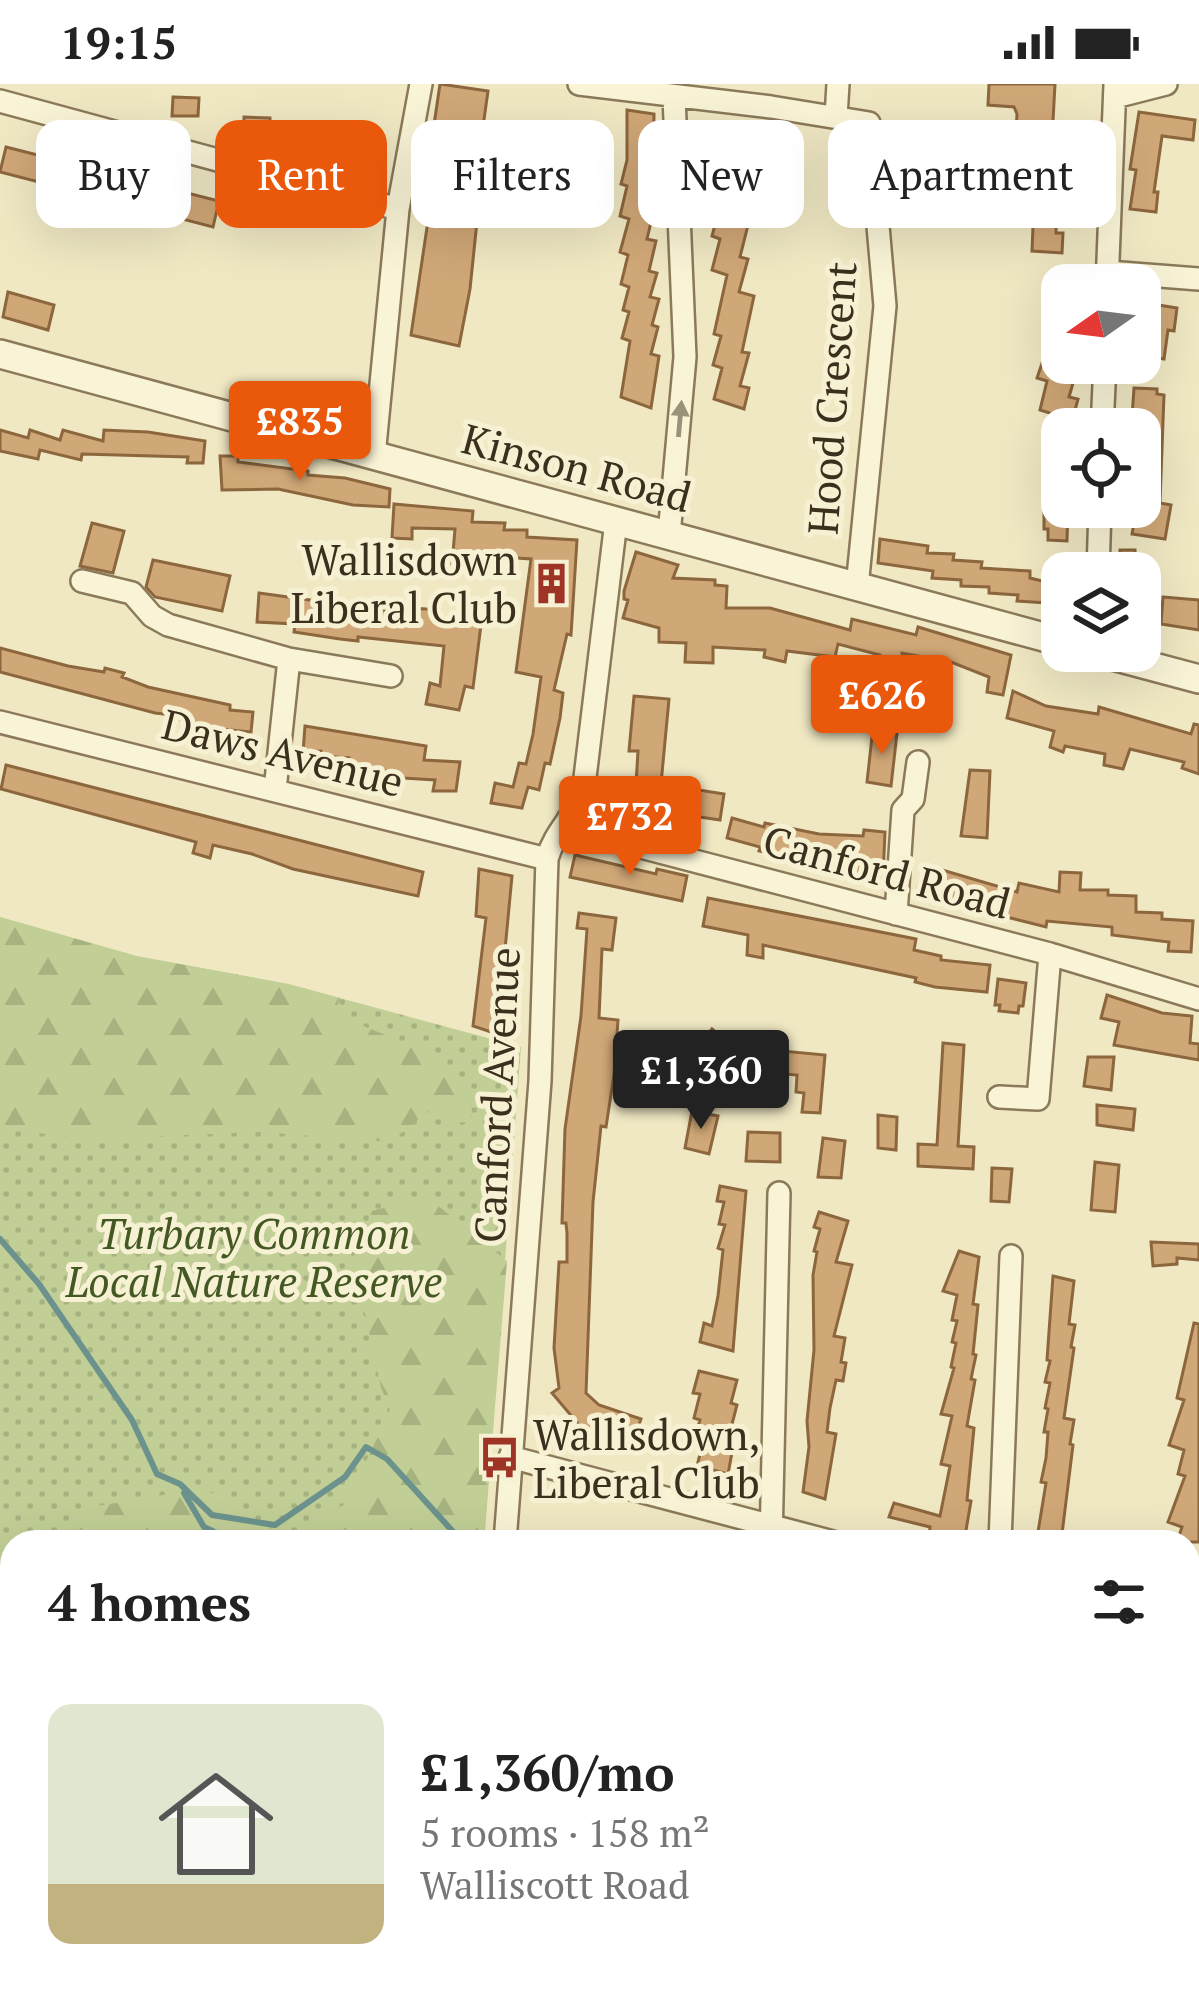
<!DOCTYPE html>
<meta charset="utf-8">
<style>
:root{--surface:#fff;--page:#f2f2f2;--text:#222;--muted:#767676;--accent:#ea580c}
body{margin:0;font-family:"PT Serif",serif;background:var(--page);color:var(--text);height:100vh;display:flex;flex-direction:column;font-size:45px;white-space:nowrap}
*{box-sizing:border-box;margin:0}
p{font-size:39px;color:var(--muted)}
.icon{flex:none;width:66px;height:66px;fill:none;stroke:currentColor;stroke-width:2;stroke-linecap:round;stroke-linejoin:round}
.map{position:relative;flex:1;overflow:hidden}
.drawer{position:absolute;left:0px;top:1446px;width:1200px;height:471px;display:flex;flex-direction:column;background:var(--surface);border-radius:36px 36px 0 0;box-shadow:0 12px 48px #0002}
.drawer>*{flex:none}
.hud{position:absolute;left:36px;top:36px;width:1128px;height:108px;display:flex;gap:24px}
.needle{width:78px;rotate:256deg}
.tools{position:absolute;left:1041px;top:180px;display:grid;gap:24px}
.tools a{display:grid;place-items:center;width:120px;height:120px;border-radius:24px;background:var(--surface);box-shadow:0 12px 48px #0002;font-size:60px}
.price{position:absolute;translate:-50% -102px;padding:0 27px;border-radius:12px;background:var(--accent);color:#fff;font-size:39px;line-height:78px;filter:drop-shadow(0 3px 6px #0008)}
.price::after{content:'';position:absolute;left:50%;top:72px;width:36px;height:27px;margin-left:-18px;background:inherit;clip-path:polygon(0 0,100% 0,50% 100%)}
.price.selected{background:#222;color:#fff}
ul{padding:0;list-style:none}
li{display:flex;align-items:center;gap:36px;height:300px;padding:0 48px}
li span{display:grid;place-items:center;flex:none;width:336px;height:240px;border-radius:24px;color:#555}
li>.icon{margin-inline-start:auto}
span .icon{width:144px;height:144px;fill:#fffc;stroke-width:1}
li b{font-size:51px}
h2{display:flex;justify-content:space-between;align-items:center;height:144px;padding:0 48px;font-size:51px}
.tag{padding:0 42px;border-radius:24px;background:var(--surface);box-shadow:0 12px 48px #0002;font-size:42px;line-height:108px}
.tag.selected{background:var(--accent);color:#fff}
.status{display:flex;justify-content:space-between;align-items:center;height:84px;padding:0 60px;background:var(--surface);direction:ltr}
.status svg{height:33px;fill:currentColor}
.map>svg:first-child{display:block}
</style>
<div class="status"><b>19:15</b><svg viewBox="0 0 49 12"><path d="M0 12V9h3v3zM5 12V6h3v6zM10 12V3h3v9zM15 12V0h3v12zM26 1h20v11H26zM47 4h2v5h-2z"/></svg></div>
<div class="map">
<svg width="1199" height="1915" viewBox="0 0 1199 1915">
<defs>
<pattern id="green-dots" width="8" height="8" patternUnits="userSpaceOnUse" patternTransform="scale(3)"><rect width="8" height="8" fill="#c1cf96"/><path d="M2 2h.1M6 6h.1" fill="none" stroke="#a7b281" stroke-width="1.8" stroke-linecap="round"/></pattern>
<pattern id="forest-firs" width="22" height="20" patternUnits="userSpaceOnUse" patternTransform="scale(3)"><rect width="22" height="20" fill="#c1cf96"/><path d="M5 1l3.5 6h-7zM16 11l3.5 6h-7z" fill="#a7b281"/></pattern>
</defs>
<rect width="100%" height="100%" fill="#f0e8c3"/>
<path fill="url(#green-dots)" d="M0 833 136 872 288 900 521 963 484 1458H12V1905H456L458 1915H0Z"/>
<path fill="url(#forest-firs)" d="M0 833 136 872 288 900 340 914 334 930 442 974 457 1007 471 1017 472 1033 465 1038 445 1040 433 1023 390 1058 262 1048 85 1055 0 1044Z
M427 1113 507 1177 484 1458H56L97 1422 206 1404 247 1441 293 1448 347 1419 390 1326 381 1303 353 1173 372 1127Z
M12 1504V1678L6 1674 0 1653V1531Z
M26 1905H456L458 1915H20Z"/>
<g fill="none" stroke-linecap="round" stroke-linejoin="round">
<path stroke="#6b928d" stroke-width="6" d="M0 1155 39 1200 132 1336 157 1390 180 1400 212 1431 275 1441 345 1393 366 1363 387 1375 457 1452V1458
M184 1409 204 1443 235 1458"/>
</g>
<path fill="#d0a777" stroke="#8c663d" stroke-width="3" d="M440 0 488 7 480 64 479 118 470 205 459 262 411 251 436 83 428 81Z
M989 0H1055L1049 111H1057L1056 149H1063L1062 169 1032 167 1033 142H1022L1023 99H1014V88H997L998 63H1015L1017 30 1014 23 988 21Z
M173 13 199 14 198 32H172Z
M627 26 654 30 653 88 656 89 648 120 655 121 647 155 656 157 649 187 657 189 650 213 659 215 652 241 658 243 651 270 659 272 651 324 621 313 630 257 622 254 629 228 623 226 629 203 621 200 628 171 620 168 629 135 620 132 627 102 621 100 627 76Z
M1139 28 1195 36 1193 56 1162 52 1154 108H1158L1156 128 1130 125 1136 86 1130 85Z
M244 33 270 34V52L244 51Z
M282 45 308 46 307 64 281 63Z
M6 63 219 117 213 143 0 88Z
M717 133 748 141 740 173 748 175 739 208 754 212 742 268 749 269 740 302 749 304 744 325 714 315 722 284 713 281 721 252 714 250 727 191 712 186 720 155 712 152Z
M8 208 54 221 48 246 3 233Z
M1140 218 1177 224 1174 247 1168 246 1164 275 1140 271Z
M1057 235 1062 236V281L1077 285 1069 313 1078 315 1070 345H1062V423H1068L1067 457 1048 456V445H1044V411L1051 387 1045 385 1053 358 1046 356 1053 330 1040 326 1047 297 1037 294Z
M1134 304 1157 305V310L1164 311 1160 419 1171 421 1165 455 1132 450 1137 423H1140V334L1132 333Z
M0 346 28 354 30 346 60 356 63 346 103 357 104 346 148 348 205 357 203 379H187L188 373 82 370 81 376 40 366 38 375 0 367Z
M220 372H238V378L308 387V391L345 394 390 405 389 423 353 421 278 405 222 406Z
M394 420 473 427 472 438 505 439 504 446H527V453L577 456 571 551 567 550 554 606 563 609 560 634 550 680 545 679 539 706 528 703 522 724 491 719 495 699 513 703 519 679 526 680 533 650 541 593 516 588 531 475 470 471V483L452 480 455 445 412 444V455L392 454Z
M92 439 124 447 113 489 80 482Z
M880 455 928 462 927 469 954 470 953 476 982 478 981 484 1030 487V494L1062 502V520L1017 517 1018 511 989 509V503L961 502V496L932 494 933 487 878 479Z
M1120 466H1135L1136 489H1113V474H1120Z
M636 468 678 481 673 494 715 496V501L727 502 726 524H770L850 546 852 535 916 551 918 543 1011 571 1003 611 987 608 989 593 951 578 902 569 905 597 886 598 880 571 838 560 835 573 787 567 785 578 764 573 765 566 713 563V579L685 578 686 559 659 558V544L623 534 628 516 624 515V507Z
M153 476 230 492 222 527 155 513 146 503Z
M259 509 397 528V523L440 526 439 535 481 541 473 604 465 602 459 626 426 620 430 599 440 602 444 562 358 553V557L340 555 294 548 295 540 257 538Z
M1163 513 1199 516V546L1161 540Z
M0 564 68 582 104 588 105 584 124 589 122 593 148 603 230 621V626L253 628 251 648 209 644 181 636 182 632 155 629 0 588Z
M1013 607 1046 622 1098 630 1099 623 1191 650 1194 640 1199 641V690L1182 684 1184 678 1130 665 1123 685 1104 681 1105 670 1065 662 1063 668 1050 663 1054 647 1007 634Z
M634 612 669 615 661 700 724 710 720 736 673 729 674 719 635 717 638 667H629Z
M305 642 426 662 424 676 460 678 456 707H433L435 696 403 694 376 683 349 681V674L321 672V667L303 668Z
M873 644 897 649 891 702 867 698Z
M6 681 423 788 418 812 293 785 252 770 213 761 210 774 193 769 196 758 1 705Z
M970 686 990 687 987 754 961 752Z
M732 734 764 743 765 739 819 750 863 752 864 746 885 748 883 794 861 793 759 767 760 763 727 754Z
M575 771 656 790 657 785 687 792 682 817 570 793Z
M925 781 1017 808 1019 799 1059 808 1060 788 1081 789 1080 806H1108V811L1136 812V828L1162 829V835L1193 837 1191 868 1168 867 1169 858 1112 851V843L1047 837 1046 843 916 810Z
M479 785 512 792 497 950 473 942 486 834 476 832Z
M708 814 916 855 914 866 941 872V876L990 881 987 908 935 903 915 898 916 894 763 861V874L747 871 748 851 703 842Z
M579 829 616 834 612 866 602 865 599 934 618 936 614 991 606 1043 601 1042 593 1118 586 1309 599 1321 641 1335 630 1366 591 1355 552 1309 559 1304 554 1264 559 1178H567V1149L566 1139H562L565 1045 581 932 587 845 577 844Z
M998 895 1026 899 1023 922H1019L1018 929 999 927 1000 921H995Z
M1107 911 1162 929 1192 932 1190 959 1199 960V976L1114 961 1119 938 1101 934Z
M712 945 738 966 714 1000 701 989 713 974 700 961Z
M753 952 783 955 782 967 825 971 820 1029 802 1028 804 1009 796 1008 797 991 750 987Z
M943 959 964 961 958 1062 974 1063 973 1085 918 1082V1060L937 1061Z
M1088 973H1114L1111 1006 1084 1002Z
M1097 1021 1135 1025 1133 1046 1097 1041Z
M692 1027 718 1032 709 1070 685 1064Z
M878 1031 897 1033 896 1066 878 1064Z
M748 1048 780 1049V1078L746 1077Z
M823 1054 845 1057 841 1094 818 1093Z
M1095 1078 1119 1081 1115 1128 1091 1126Z
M992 1084 1012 1085 1009 1118 991 1117Z
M720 1102 746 1107 733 1267 700 1258 704 1239 712 1242 718 1212 723 1166 718 1164 725 1141 719 1140 724 1118 717 1117Z
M819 1128 848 1137 836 1178 852 1181 834 1252 845 1254 841 1278 846 1279 843 1297 836 1296 830 1324 827 1348 836 1350 825 1415 803 1408 809 1363 807 1337 814 1266 813 1191 817 1168 814 1167 820 1145 814 1143Z
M1151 1158 1199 1160V1176L1177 1174V1180L1153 1182Z
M959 1167 979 1173 973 1220 978 1221 973 1270 976 1271 971 1295 975 1296 967 1342 974 1344 967 1416 971 1417 964 1458 929 1451 930 1443 889 1433 894 1419 940 1432 950 1382 941 1380 952 1332 941 1330 954 1284 951 1283 956 1259 952 1258 957 1237 952 1236 957 1211 943 1207Z
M1053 1192 1074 1197 1069 1240 1075 1241 1071 1263 1074 1264 1064 1334 1074 1336 1070 1360 1073 1361 1061 1458H1043L1045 1450 1038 1448 1046 1399 1041 1398 1046 1374 1048 1348H1044L1048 1325 1045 1324 1050 1299 1045 1298 1050 1277 1047 1276Z
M1194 1239 1199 1240V1458H1177L1182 1443 1168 1438 1185 1392 1178 1390 1184 1366 1169 1361 1184 1316 1177 1314Z
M699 1287 737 1296 731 1319 737 1321 731 1344 736 1347 728 1390 697 1382 702 1362 693 1359 700 1336 694 1334 700 1310 693 1309Z"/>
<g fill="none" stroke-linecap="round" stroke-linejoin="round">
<defs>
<path id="minor" d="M579 0 771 23 869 39 885 222 857 503
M1115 13 1166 0
M0 17 398 125
M836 33 838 0
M1108 188 1199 195
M1107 201 1115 0
M1102 345 1105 279
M374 372 398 125 421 0
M669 451 685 273 674 13
M1098 489 1100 423
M82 497 132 509 152 532 168 541 289 575
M0 638 547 775
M275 706 289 575 391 592
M568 735 600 751 637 762 1050 870 1199 915
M896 830 903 726 913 715 918 678
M999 1013 1038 1015 1050 870
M510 1373 833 1458
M505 1458 540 997 547 775C554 749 573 734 583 710L616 437
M771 1458 779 1109
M1000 1458 1011 1172
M1188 1550 1199 1553
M484 1905 488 1915"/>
<path id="tertiary" d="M0 270 1062 558
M1094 567 1199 595"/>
</defs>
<use href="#minor" stroke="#8b7a59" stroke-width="26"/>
<use href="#tertiary" stroke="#8b7a59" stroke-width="32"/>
<use href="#minor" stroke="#faf4d7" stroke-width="21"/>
<use href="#tertiary" stroke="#faf4d7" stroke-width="27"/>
</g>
<defs><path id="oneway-solid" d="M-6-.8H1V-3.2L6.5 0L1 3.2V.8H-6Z" transform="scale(3)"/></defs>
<use fill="#9a927a" href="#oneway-solid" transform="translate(680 335) rotate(-85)"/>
<defs>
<symbol id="building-bare" viewBox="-9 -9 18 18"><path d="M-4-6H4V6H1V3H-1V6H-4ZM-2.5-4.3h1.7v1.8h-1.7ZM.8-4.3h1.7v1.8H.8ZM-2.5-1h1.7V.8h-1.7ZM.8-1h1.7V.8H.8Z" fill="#9d3426" stroke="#f7f1d3" stroke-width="2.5" paint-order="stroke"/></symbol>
<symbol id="bus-bare" viewBox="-9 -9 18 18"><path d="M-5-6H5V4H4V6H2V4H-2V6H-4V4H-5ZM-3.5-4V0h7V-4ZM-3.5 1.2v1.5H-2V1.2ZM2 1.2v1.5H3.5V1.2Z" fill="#9d3426" stroke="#f7f1d3" stroke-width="2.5" paint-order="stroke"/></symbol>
</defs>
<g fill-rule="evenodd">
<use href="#building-bare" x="522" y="470" width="59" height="59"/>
<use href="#bus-bare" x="470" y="1344" width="59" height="59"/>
</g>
<g text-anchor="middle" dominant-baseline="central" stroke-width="10" stroke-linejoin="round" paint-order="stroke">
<g font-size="42" fill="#3b2f1e" stroke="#f7f1d3">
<text transform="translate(831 314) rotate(-86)">Hood Crescent</text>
<text transform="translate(577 383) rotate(15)">Kinson Road</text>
<text transform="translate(283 668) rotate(14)">Daws Avenue</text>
<text transform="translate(887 787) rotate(15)">Canford Road</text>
<text transform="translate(496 1011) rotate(-87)">Canford Avenue</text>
</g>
<g font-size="42" fill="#3b2f1e" stroke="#f7f1d3" text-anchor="end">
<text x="517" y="475">Wallisdown<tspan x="517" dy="48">Liberal Club</tspan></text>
<text x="533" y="1350" text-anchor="start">Wallisdown,<tspan x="533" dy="48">Liberal Club</tspan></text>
</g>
<g font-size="42" font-style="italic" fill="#445823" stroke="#f7f1d3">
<text x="254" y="1149">Turbary Common<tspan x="254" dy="48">Local Nature Reserve</tspan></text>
</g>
</g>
</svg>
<div class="tools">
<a><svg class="needle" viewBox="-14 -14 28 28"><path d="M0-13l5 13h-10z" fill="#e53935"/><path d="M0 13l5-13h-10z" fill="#767676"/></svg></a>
<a><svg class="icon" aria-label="locate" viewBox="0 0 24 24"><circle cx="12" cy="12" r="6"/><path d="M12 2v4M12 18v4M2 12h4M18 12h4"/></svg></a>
<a><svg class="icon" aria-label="layers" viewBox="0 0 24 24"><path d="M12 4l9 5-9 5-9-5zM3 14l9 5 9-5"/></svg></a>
</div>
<b class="price" style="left:300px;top:399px">£835</b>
<b class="price" style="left:882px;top:673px">£626</b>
<b class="price" style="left:630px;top:794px">£732</b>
<b class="price selected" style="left:701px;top:1048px">£1,360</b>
<div class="hud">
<a class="tag">Buy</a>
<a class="tag selected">Rent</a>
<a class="tag">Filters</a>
<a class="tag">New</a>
<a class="tag">Apartment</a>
</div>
<section class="drawer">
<h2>4 homes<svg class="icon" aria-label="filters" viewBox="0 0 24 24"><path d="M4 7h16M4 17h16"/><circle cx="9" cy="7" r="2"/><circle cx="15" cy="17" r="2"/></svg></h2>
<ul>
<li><span style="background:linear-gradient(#dfe7d0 75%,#c2b280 0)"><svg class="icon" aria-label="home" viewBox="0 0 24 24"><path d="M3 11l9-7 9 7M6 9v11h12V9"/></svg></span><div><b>£1,360/mo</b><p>5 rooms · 158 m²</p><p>Walliscott Road</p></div></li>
</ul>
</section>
</div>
